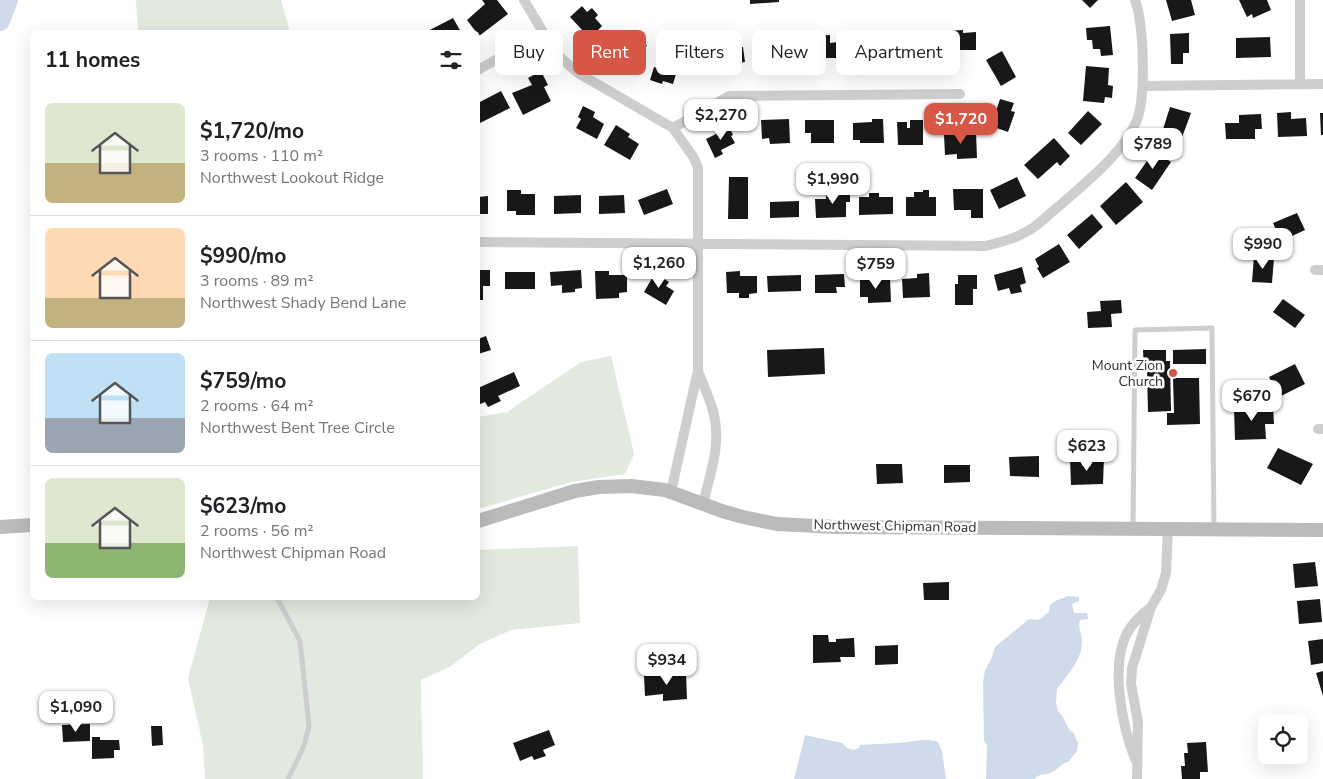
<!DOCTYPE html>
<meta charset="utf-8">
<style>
:root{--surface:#fff;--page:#f2f2f2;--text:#202124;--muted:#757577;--line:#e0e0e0;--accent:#d65746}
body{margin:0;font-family:"Nunito Sans",sans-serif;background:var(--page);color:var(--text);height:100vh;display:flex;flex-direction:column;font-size:19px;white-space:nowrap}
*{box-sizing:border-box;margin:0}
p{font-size:16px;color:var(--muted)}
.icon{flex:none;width:28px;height:28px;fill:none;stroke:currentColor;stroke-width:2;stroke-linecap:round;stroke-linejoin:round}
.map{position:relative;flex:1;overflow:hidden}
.details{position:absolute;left:30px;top:30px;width:450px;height:570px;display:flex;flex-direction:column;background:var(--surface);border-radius:8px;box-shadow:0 5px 20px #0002}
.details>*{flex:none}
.guide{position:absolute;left:495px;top:30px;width:475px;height:45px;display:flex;gap:10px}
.controls{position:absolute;left:1258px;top:714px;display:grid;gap:10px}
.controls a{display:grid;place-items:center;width:50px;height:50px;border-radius:8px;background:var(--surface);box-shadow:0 5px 20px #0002;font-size:25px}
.price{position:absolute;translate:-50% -42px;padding:0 11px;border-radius:10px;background:#fff;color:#222;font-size:16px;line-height:32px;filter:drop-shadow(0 1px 2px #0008)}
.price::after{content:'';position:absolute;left:50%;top:30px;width:15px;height:11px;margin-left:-8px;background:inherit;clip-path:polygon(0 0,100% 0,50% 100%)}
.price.current{background:var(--accent);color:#fff}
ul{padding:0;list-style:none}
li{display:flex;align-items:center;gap:15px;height:125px;padding:0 15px}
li+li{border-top:1px solid var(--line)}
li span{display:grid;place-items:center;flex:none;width:140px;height:100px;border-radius:8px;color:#555}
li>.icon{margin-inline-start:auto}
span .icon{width:60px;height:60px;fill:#fffc;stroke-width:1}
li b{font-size:21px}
h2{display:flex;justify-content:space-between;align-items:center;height:60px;padding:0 15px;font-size:21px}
.tag{padding:0 18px;border-radius:8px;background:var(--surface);box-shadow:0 5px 20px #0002;font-size:18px;line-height:45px}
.tag.current{background:var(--accent);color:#fff}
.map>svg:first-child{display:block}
</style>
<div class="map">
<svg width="1323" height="779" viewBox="0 0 1323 779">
<rect width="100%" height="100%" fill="#fff"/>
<path fill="#e2e9de" d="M136 0H281L290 32H138Z
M611 356 634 454 625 474 571 482 478 509V417L507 412 581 362Z
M578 546 580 623 511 630 480 644 451 666 421 680 423 779H205L203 746 188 678 210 598H478V550Z"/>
<path fill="#cfdbea" d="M1068 596 1079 597V601L1072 604 1074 613H1087L1088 619 1080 620C1077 628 1083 635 1082 644 1081 660 1067 676 1057 689L1056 703 1058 711 1063 717 1069 729 1074 734 1078 743 1077 751 1068 762C1061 763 1060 768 1054 771 1047 776 1040 772 1035 779H986L987 745 984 741 983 683 985 670 991 660 995 647 1029 619C1043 621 1039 619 1049 612L1050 605 1055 601Z
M805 735 842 743 847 748 854 750 859 748 860 745C872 744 884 744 896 743 910 743 924 737 938 742L942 752 946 779H794Z"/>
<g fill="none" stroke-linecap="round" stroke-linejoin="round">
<path stroke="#cfdbea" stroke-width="20" d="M0 21 8 0"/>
</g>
<path fill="#181818" d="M482 0H497L508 14 479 36 467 20 485 4Z
M750 0H779V2L750 4Z
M1082 0H1098L1090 8Z
M1166 0H1191L1195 15 1172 21Z
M1239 0H1267L1271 10 1253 18 1252 14 1247 17Z
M582 6 587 12 592 8 598 15 595 18 602 26 597 31 601 35 590 45 581 35 584 32 570 17Z
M453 18 461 32H426Z
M1110 26 1113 55 1101 56 1100 49H1093L1092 40H1087L1086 28Z
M963 30V33L976 32V50H945V31Z
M621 32 647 45 637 64 622 57 620 62 609 56Z
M1189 33V53H1183V64H1171L1170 34Z
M738 35 740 47H743L745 62 731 64 730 58 717 60 714 39Z
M830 35V43L838 42 839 58H819V62L808 63V50H813L812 36Z
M1270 37 1271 57 1236 58V38Z
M899 38H917V42H929V61H912V63L899 64Z
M859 39H870V45H882V50H886V62H852V46H859Z
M770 40H793V62L762 63V43H770Z
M669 50 682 54 673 84 663 81 662 84 650 80 654 67 663 70Z
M1002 51 1016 77 1001 86 986 60Z
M1086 66 1109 68 1108 85 1113 86 1112 98 1105 97 1104 103 1083 101Z
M541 71 548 85 544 87 551 101 523 115 512 93 532 85 528 78Z
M501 91 510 108 478 124V103Z
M1000 99 1014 103 1011 111 1015 112 1008 132 991 126Z
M583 106 595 112 593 117 604 124 597 139 576 128 581 119 578 117Z
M1170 107 1191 113 1178 148 1159 142Z
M1088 111 1102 124 1081 145 1068 133Z
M1291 112V119L1306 118 1307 136 1278 137 1277 113Z
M1320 113H1323V135H1321Z
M1261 114 1262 129H1255V139H1226L1225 123H1239V115Z
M789 119 790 143 770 144 769 138 762 139 761 120Z
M872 119H883L884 143H860V140H853V123L872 122Z
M805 120H834V143H811V133H805Z
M910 120H923V145H898L897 122H907V128H910Z
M728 124 733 135 731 136 735 143 721 150 723 154 715 158 706 139 718 133 716 130Z
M616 125 630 134 628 137 639 144 630 160 604 145Z
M976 132 977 158 957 159V154L945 155 944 135Z
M1054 138 1070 156 1060 166 1057 162 1038 179 1024 165Z
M1154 151 1171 162 1152 190 1135 178Z
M729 177H748V219H728Z
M1017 177 1026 196 999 209 990 190Z
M1126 182 1143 202 1116 225 1100 206Z
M667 189 673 204 644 215 638 200Z
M953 189H983V218H971V210H954Z
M507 190H521V194H535V215H516V211H507Z
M850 190V202H846V217L816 218 815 199H826V191Z
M923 190H929V197H936V216H906V197H914V192H923Z
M869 193H879V197H893V214L859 215V197H869Z
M581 195V213L554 214V196Z
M624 195 625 213 599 214V196Z
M488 196V214H478V197Z
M799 201V217L770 218V202Z
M1297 213 1305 230 1281 241 1273 223Z
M1092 214 1103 227 1079 249 1067 235Z
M1059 244 1070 262 1043 278 1037 268 1039 267 1035 259Z
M1254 256 1274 258 1272 283 1252 282Z
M1022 267 1026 283 1020 285 1022 292 1011 294 1009 288 998 291 994 275Z
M478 270H490V286H483V300H478Z
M581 270 582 288 575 289V292L562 293V285L551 286 550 272Z
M595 271H609V275H627V292L619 293V298L596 299Z
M740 271V276H757V293L749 294V298H739V293H727L726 272Z
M505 272H535V289H505Z
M655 273 669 282 666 286 674 291 666 305 644 292Z
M929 273 930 297 903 298 902 279 917 278V274Z
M844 274 845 287H836L837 293H815V275Z
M801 275V291L768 292 767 276Z
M958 275H977V289H973V305H955V284H958Z
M860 278H890L891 302 868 303V297H860Z
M1283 299 1305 315 1295 328 1273 312Z
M1121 300 1122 313 1111 314 1112 327 1088 328 1087 312 1101 311 1100 301Z
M486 336 491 350 478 354V339Z
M824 348 825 374 768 377 767 350Z
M1206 349V364H1173V350Z
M1143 350H1166V361H1170L1171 411 1148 412 1147 371H1144Z
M1295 364 1305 384 1279 397 1269 377Z
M514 372 520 386 498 396 501 401 488 407 485 402 478 405V388Z
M1173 378H1199L1200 424 1167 425V413H1174Z
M1273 406 1274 424H1265L1266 439 1235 440 1234 408Z
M1278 448 1313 464 1301 485 1267 468Z
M1039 456V477L1010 476 1009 457Z
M1104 457 1103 484 1071 485 1070 458H1081L1082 466H1091V458Z
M876 464H902L903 483 877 484Z
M944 465H970V482L944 483Z
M1315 562 1318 586 1295 588 1293 564Z
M949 582V600H924L923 583Z
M1320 599 1322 622 1299 624 1297 601Z
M813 635H828L829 642H836V639L854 638 855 657H840L841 662 813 663Z
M1323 639V663L1311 665 1308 641Z
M898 645V664L875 665V646Z
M1323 671V696L1316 673Z
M686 673 687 699 663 701V694L645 696 644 676Z
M90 724V741L63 742 62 725Z
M151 726H162L163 745 152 746Z
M549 730 555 745 543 750 546 756 534 760 532 756 520 761 513 743Z
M92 737H100V740H119L120 750H114V758L92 759Z
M1206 742 1208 772H1200V779H1182L1181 766H1185L1184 753H1188L1187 743Z"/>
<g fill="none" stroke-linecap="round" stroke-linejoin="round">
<path stroke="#cecece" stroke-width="5" d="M1133 529 1135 330 1212 328 1214 529
M277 598 300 641 309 726 304 746 288 779"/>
<path stroke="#cecece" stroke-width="10" d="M524 0 553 49 562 59 578 73 673 128 694 158 698 168V370L671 492
M1300 0V84
M478 70 543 33
M1143 86 1323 84
M673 128 729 96 960 94
M478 242 985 246C1002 242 1017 238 1031 229 1041 223 1049 214 1058 207 1084 184 1124 153 1137 120 1146 96 1144 24 1135 0
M1315 270H1323
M698 371C703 385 711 400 714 415 721 446 710 474 703 504
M1318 429H1323
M1135 759C1122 725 1110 666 1127 633 1133 622 1141 615 1151 607
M1137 779 1138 722 1131 684 1132 668 1151 607 1161 590 1166 573 1168 529"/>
<path stroke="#bbb" stroke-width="14" d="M478 521 575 491 599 487 631 486 665 490 722 511 743 517 777 524 836 527 1323 530
M0 527 32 525"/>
</g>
<circle fill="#d65746" stroke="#fff" stroke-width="2" cx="1173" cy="373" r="5"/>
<g text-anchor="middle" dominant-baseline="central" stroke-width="5" stroke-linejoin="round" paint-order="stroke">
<g font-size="14" fill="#313131" stroke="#fff" text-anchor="end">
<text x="1163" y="365">Mount Zion<tspan x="1163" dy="16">Church</tspan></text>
</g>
<g font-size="14" fill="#313131" stroke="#fff">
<text transform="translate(895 526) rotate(1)">Northwest Chipman Road</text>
</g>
</g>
</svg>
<div class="controls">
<a><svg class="icon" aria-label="locate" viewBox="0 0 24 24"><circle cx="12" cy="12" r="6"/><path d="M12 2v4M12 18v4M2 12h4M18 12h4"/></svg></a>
</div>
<b class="price" style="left:721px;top:141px">$2,270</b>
<b class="price current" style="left:961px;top:145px">$1,720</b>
<b class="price" style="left:1153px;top:170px">$789</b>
<b class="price" style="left:833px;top:205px">$1,990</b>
<b class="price" style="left:1263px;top:270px">$990</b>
<b class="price" style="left:659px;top:289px">$1,260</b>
<b class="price" style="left:876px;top:290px">$759</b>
<b class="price" style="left:1252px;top:422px">$670</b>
<b class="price" style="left:1087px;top:472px">$623</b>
<b class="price" style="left:667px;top:686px">$934</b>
<b class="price" style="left:76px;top:733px">$1,090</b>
<div class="guide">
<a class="tag">Buy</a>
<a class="tag current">Rent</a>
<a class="tag">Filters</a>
<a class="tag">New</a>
<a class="tag">Apartment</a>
</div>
<section class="details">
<h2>11 homes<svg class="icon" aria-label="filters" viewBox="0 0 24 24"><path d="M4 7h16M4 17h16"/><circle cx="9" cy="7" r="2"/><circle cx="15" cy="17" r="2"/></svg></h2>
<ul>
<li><span style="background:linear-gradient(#dfe7d0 60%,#c2b280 0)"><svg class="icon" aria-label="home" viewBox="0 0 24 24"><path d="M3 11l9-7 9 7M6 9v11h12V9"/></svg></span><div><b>$1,720/mo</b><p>3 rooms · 110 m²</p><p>Northwest Lookout Ridge</p></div></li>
<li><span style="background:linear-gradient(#ffd9b3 70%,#c2b280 0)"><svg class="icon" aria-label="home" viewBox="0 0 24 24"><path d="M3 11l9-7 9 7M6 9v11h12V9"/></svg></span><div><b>$990/mo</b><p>3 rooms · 89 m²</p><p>Northwest Shady Bend Lane</p></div></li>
<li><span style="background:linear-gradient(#bfe0f5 65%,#9aa5b1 0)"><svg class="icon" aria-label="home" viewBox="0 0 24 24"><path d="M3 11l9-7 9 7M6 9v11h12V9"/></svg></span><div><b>$759/mo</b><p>2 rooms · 64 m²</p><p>Northwest Bent Tree Circle</p></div></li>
<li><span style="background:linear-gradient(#dfe7d0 65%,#8fb573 0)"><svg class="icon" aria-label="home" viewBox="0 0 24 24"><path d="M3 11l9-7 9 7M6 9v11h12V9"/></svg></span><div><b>$623/mo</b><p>2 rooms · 56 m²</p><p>Northwest Chipman Road</p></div></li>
</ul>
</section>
</div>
